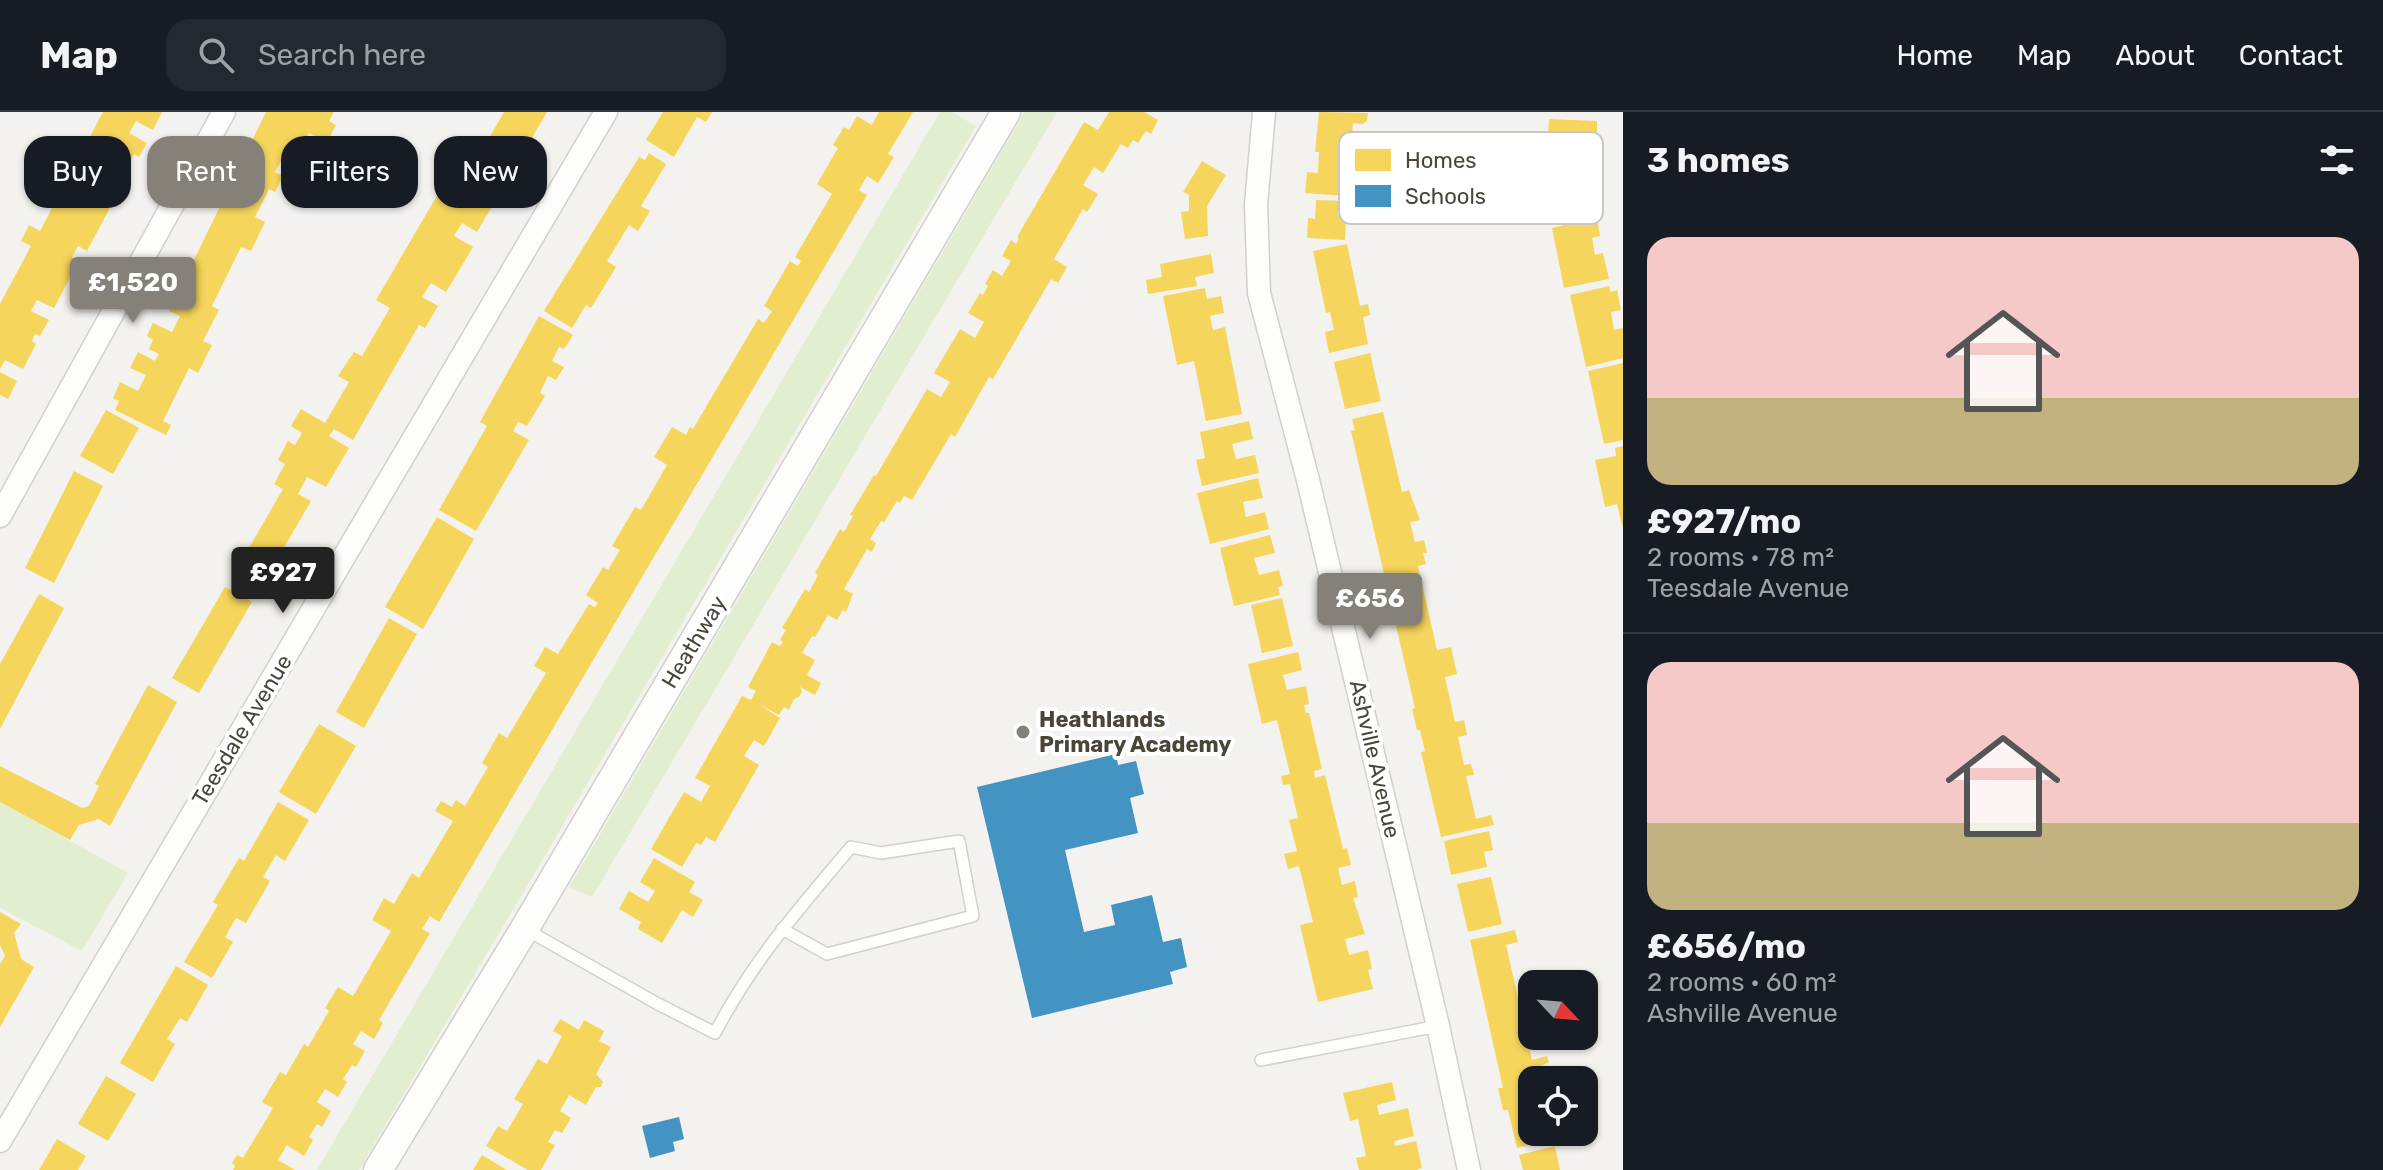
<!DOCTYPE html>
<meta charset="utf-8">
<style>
:root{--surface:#171b24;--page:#242831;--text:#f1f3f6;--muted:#9ea1a6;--line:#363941;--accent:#868178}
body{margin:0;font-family:Rubik,sans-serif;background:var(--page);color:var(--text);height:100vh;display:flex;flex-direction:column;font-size:30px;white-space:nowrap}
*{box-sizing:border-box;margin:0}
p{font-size:26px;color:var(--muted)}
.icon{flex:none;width:44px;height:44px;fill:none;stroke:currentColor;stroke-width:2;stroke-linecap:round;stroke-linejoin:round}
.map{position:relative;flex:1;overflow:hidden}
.details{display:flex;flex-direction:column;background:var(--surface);width:760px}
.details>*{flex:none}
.guide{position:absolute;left:24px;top:24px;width:760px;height:72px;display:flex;gap:16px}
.needle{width:52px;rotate:116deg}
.fabs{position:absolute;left:1518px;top:858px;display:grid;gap:16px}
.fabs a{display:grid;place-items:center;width:80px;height:80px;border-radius:16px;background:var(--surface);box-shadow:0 2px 6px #0004;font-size:40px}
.price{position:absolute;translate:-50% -68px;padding:0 18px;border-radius:8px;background:var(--accent);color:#fff;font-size:26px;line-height:52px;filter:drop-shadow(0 2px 4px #0008)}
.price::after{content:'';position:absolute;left:50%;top:48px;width:24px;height:18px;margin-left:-12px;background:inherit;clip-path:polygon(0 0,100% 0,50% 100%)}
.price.on{background:#222;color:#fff}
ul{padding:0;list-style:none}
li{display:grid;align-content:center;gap:16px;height:424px;padding:0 24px}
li+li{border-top:2px solid var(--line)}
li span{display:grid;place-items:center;height:248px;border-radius:24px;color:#555}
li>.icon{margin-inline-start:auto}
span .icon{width:144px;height:144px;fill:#fffc;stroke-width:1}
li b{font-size:34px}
h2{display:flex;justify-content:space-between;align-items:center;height:96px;padding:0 24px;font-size:34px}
.tag{padding:0 28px;border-radius:24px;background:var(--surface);box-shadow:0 2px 6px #0004;font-size:28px;line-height:72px}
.tag.on{background:var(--accent);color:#fff}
header{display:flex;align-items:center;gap:48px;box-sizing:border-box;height:112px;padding:0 40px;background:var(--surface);border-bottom:2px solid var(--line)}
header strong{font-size:38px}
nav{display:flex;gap:44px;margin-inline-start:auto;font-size:28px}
.search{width:560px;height:72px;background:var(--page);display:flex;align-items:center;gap:20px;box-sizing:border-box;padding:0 28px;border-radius:24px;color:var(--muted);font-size:30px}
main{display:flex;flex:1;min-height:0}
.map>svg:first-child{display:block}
</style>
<header>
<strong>Map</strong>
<div class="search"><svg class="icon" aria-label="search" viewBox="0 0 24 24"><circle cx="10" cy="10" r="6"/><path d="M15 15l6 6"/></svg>Search here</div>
<nav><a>Home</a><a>Map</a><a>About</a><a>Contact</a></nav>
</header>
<main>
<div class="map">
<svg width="1623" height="1058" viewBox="0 0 1623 1058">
<rect width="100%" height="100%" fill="#f4f2ee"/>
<path fill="#e1eecf" d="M940 0H952L976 14 359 1058H317Z
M1025 0H1057L592 785 569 775Z
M0 690 128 761 82 839 0 796Z"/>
<path fill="#f6d55c" d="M103 0H162L153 18 136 9 129 21 147 31 139 45 134 42 130 51 126 59 131 61 122 79 113 74 106 87 113 90 87 139 78 134 72 145 79 149 54 196 37 188 31 199 49 208 40 224 35 222 32 229 36 232 23 257 5 248 0 257V192L31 134 21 129 29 113 40 119Z
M266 0H334L329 9 336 13 327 30 309 21 295 51 283 45 275 60 283 64 275 80 269 77 255 105 265 110 251 139 241 135 212 194 219 198 203 229 212 233 198 261 189 256 163 309 171 313 166 323 115 298 119 289 113 286 120 270 138 279 146 263 130 256 138 240 155 249 159 242 149 237 153 228 147 224 153 211 172 220 180 204 169 199Z
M504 0H547L477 120 462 111 454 124 473 135 446 180 431 171 422 185 438 194 425 216 419 213 353 328 334 317 329 324 349 336 326 375 307 365 298 382 311 389 257 482 231 467 283 377 274 372 285 352 278 348 288 329 295 333 302 321 291 314 301 297 325 311 349 270 338 264 354 240 362 244 390 196 376 188 445 70 459 78Z
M663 0H712L706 10 697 5 674 45 646 28Z
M879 0H913L888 42 894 45 878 71 867 64 859 78 867 83 439 810 430 804 422 817 430 821 379 908 383 911 374 927 361 919 353 932 365 939 356 955 352 953 343 967 347 970 338 985 325 977 317 990 331 999 322 1015 317 1012 309 1025 313 1028 304 1044 287 1033 278 1048 295 1058H233L235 1054 232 1051 237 1043 243 1046 273 996 262 990 280 960 286 963 304 932 308 935 329 899 325 896 338 875 353 884 391 819 372 808 384 786 394 792 412 761 419 766 453 709 435 699 441 689 452 695 456 688 465 694 488 655 482 651 499 621 507 626 546 561 534 554 545 535 558 542 589 492 595 495 598 491 586 483 603 455 608 458 620 438 612 434 635 395 641 398 667 353 654 345 672 315 686 323 690 315 693 317 758 207 764 211 772 199 764 194 790 149 798 154 801 149 795 145 832 82 817 72 838 36 833 33 844 15 849 18 857 4 872 13Z
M1109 0H1144L1158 8 1151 22 1146 19 1138 31 1133 28 1128 36 1121 32 1103 61 1094 55 1083 73 1098 82 1087 100 1083 97 1054 147 1067 155 1058 171 1051 167 993 267 989 265 955 325 951 322 912 388 904 384 900 391 897 389 884 410 881 409 870 427 876 431 872 440 867 437 844 477 853 482 846 500 843 498 837 508 828 503 815 525 812 524 802 541 815 548 807 563 821 571 815 583 800 575 802 580 799 585 794 587 789 598 784 595 779 603 760 593 780 606 764 634 754 628 744 644 759 653 715 730 706 725 701 733 696 731 682 755 651 737 684 680 701 690 710 674 695 666 742 584 751 588 756 579 748 575 772 530 780 534 783 530 780 528 786 518 782 516 805 477 809 480 818 463 815 461 840 417 844 420 853 404 850 403 874 363 876 364 927 277 941 285 950 270 934 261 960 217 975 226 984 210 968 201 980 181 983 183 988 174 985 172 993 158 1002 164 1011 149 1002 144 1011 128 1016 132 1019 126 1017 125 1084 10 1098 18Z
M1319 0 1368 1 1367 9 1362 12 1353 11 1350 42 1358 43 1357 55H1348L1346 84 1305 81 1307 60 1318 61 1319 40H1315Z
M1549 7 1597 9V27H1591L1590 47 1547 46Z
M649 41 666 52 641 94 650 99 638 119 629 113 607 149 616 155 591 196 586 193 572 216 544 199 639 45 645 48Z
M1202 49 1226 63 1207 94 1208 124 1185 127 1181 100 1189 99V83L1183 80Z
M1316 88 1347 89 1345 128 1307 126 1308 106 1315 107Z
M1589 96 1591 108 1597 107 1600 124 1592 126 1595 143 1603 141 1609 167 1564 176 1552 116 1569 112 1566 101Z
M1347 132 1360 194 1368 192 1370 203 1363 205 1368 232 1329 241 1325 220 1334 218 1330 200 1326 201 1313 139Z
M1211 142 1214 161 1195 165 1197 174 1148 182 1146 168 1162 165 1160 152Z
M1609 174 1611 180 1617 178 1621 198 1611 200 1614 218 1623 216V246L1586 255 1570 183Z
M1205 176 1207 187 1221 184 1224 201 1210 204 1213 218 1225 215 1242 302 1206 309 1194 249 1177 253 1163 184Z
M539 204 573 223 564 237 559 235 552 249 564 255 556 268 548 264 540 281 545 284 527 314 518 310 513 319 529 328 476 419 439 398 487 314 480 310Z
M1370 241 1381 289 1345 297 1334 250Z
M1623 251V328L1604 332 1588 259Z
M0 260 17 269 8 287 0 283Z
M106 298 139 316 113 362 80 344Z
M1383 300 1402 380 1409 378 1420 408 1410 410 1415 430 1424 428 1427 441H1423L1426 452 1418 454 1437 538 1451 535 1457 562 1445 565 1455 610 1464 608 1467 623 1458 625 1464 653 1471 652 1474 663 1466 664 1476 707 1491 703 1494 713 1441 725 1421 640 1425 639 1420 618H1417L1412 597 1415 596 1351 319 1355 318 1352 307Z
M1249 309 1253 327 1232 332 1236 347 1255 343 1259 361 1202 374 1196 348 1205 346 1200 320Z
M1623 334V413H1622L1617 392 1605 395 1595 348 1616 344 1615 336Z
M74 359 103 374 54 471 25 456Z
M1258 366 1263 386 1243 390 1246 405 1265 400 1269 417 1210 432 1197 381Z
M437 405 474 427 423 517 385 495Z
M1270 423 1275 441 1254 446 1259 463 1279 458 1283 474 1278 475 1280 483 1234 494 1220 436Z
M225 475 252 490 199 581 172 566Z
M39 482 64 496 0 617V552Z
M1282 486 1293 534 1262 541 1251 493Z
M389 506 417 522 364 616 336 600Z
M1298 540 1302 558 1283 563 1287 578 1306 574 1309 592 1304 593 1306 601H1309L1322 657 1314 659 1315 666 1325 663 1343 737 1347 736 1351 753 1338 756 1342 773 1355 769 1358 785 1353 786 1365 822 1345 827 1349 843 1368 838 1372 857 1368 858 1373 877 1318 890 1300 813 1313 810 1299 754 1288 757 1284 742 1297 739 1289 708 1298 706 1290 672 1283 673 1281 664 1290 662 1277 608 1262 612 1248 552Z
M148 573 177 590 110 714 99 707 79 713 70 728 0 690V654L82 696 89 694 99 674 95 672Z
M319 612 356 634 316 702 279 680Z
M278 690 309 708 285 749 276 743 263 765 270 769 246 811 236 806 225 825 233 830 212 866 184 850 218 793 213 790 239 746 244 749Z
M1489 719 1493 738 1484 740 1487 755 1451 763 1444 729Z
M654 746 695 770 689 780 703 788 693 805 682 798 662 831 638 817 641 810 619 797 629 779 648 790 655 779 640 770Z
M1491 765 1502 812 1468 820 1457 772Z
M0 800 21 812 14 821 21 847 34 855 0 915V852L5 844 0 833Z
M1515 818 1518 830 1506 833 1532 948 1547 944 1549 950 1536 957 1539 968H1532V1020H1556L1558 1026 1517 1036 1508 998H1503L1498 976H1503L1470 828Z
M176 854 208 873 187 910 180 906 167 927 175 932 153 970 120 951Z
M560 907 579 918 584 908 604 919 599 929 611 935 596 962 603 970 601 975H596L586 993 569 983 560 999 571 1006 562 1021 555 1018 548 1030 555 1033 541 1058H528L486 1034 498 1014 507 1019 523 992 514 987 538 947 547 952 562 924 553 919Z
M106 964 136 982 108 1029 78 1012Z
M1392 970 1396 988 1377 993 1379 1003 1408 996 1414 1024 1394 1029 1395 1034 1416 1029 1422 1056 1417 1058H1359L1356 1046 1366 1044 1358 1007 1350 1009 1343 981Z
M57 1027 86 1044 78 1058H39Z
M1555 1034 1560 1058H1523L1519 1043Z
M482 1043 507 1058H473Z"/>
<path fill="#4393c3" d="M1116 642 1118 653 1136 649 1144 682 1130 686 1138 721 1065 738 1084 820 1115 813 1111 793 1152 783 1163 830 1181 826 1187 855 1170 860 1173 872 1032 906 977 675Z
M679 1005 684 1027 673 1030 675 1039 650 1046 642 1014Z"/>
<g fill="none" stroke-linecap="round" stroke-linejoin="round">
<defs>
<path id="service" d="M525 817 658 892 715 921C753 848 799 797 851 735L881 741 959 729 973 804 827 842 782 817
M1261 948 1438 914"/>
<path id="minor" d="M1264 0 1256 93 1259 181 1308 368 1438 914 1469 1058
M0 404 224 0
M0 1029 606 0"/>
<path id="tertiary" d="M378 1058 525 816 1006 0"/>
</defs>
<use href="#service" stroke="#d2d0cb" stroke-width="14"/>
<use href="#minor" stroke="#d2d0cb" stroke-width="25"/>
<use href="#tertiary" stroke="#d2d0cb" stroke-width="31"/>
<use href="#service" stroke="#fdfdfc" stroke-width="11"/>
<use href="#minor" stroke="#fdfdfc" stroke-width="22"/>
<use href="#tertiary" stroke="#fdfdfc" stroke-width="28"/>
</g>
<circle fill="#868178" stroke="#fff" stroke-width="3" cx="1023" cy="620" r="8"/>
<g text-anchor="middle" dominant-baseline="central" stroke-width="8" stroke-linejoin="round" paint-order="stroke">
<g font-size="22" fill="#4b4439" stroke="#fff">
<text transform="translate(694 530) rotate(-59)">Heathway</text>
<text transform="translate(242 618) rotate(-59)">Teesdale Avenue</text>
<text transform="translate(1375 647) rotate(77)">Ashville Avenue</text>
</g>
<g font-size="22" font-weight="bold" fill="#4b4439" stroke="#fff" text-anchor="start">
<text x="1039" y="607">Heathlands<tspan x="1039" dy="25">Primary Academy</tspan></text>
</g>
</g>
<rect x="1339" y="20" width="264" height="92" rx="12" fill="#fff" stroke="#c9c7c4" stroke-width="2"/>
<rect x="1355" y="37" width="36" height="22" fill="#f6d55c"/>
<rect x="1355" y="73" width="36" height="22" fill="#4393c3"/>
<g font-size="22" fill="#4b4439">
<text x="1405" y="56">Homes</text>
<text x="1405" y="92">Schools</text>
</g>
</svg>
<div class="fabs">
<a><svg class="needle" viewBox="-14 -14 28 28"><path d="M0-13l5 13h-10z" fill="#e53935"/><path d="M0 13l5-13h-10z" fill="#9ea1a6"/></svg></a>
<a><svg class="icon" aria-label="locate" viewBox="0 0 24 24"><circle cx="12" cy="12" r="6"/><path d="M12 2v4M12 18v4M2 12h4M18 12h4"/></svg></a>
</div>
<b class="price" style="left:133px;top:213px">£1,520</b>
<b class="price on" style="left:283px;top:503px">£927</b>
<b class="price" style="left:1370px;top:529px">£656</b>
<div class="guide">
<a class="tag">Buy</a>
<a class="tag on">Rent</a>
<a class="tag">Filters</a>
<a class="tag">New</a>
</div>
</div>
<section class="details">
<h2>3 homes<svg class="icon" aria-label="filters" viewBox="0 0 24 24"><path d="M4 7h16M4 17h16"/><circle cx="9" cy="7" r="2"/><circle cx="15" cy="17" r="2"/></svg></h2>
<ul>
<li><span style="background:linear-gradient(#f6c9c9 65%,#c2b280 0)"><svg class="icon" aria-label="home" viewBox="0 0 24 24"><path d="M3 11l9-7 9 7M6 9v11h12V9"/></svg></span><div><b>£927/mo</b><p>2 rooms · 78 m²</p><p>Teesdale Avenue</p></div></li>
<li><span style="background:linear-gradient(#f6c9c9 65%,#c2b280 0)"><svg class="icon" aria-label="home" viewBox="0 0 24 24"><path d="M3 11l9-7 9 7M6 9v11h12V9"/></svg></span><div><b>£656/mo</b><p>2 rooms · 60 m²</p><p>Ashville Avenue</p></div></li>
</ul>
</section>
</main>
